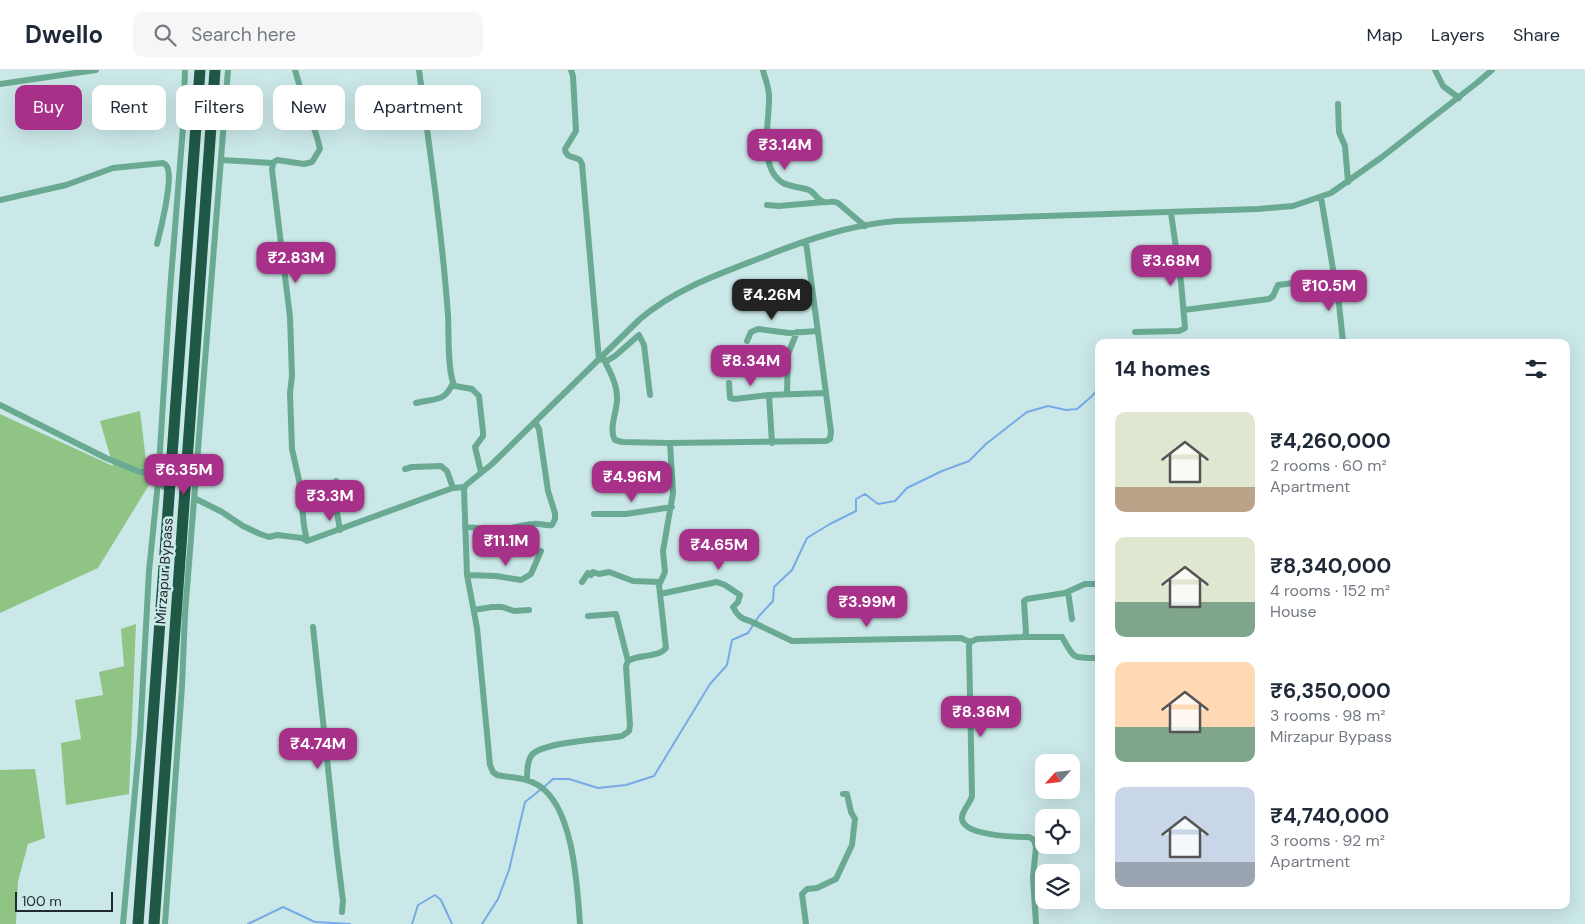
<!DOCTYPE html>
<meta charset="utf-8">
<style>
:root{--surface:#fff;--page:#f6f6f7;--text:#1f2937;--muted:#747a83;--line:#e0e1e3;--accent:#a73189}
body{margin:0;font-family:"DM Sans",sans-serif;background:var(--page);color:var(--text);height:100vh;display:flex;flex-direction:column;font-size:19px;white-space:nowrap}
*{box-sizing:border-box;margin:0}
p{font-size:16px;color:var(--muted)}
.icon{flex:none;width:28px;height:28px;fill:none;stroke:currentColor;stroke-width:2;stroke-linecap:round;stroke-linejoin:round}
.map{position:relative;flex:1;overflow:hidden}
.panel{position:absolute;left:1095px;top:269px;width:475px;height:570px;display:flex;flex-direction:column;background:var(--surface);border-radius:10px;box-shadow:0 5px 20px #0002}
.panel>*{flex:none}
.top-card{position:absolute;left:15px;top:15px;width:475px;height:45px;display:flex;gap:10px}
.needle{width:32px;rotate:243deg}
.buttons{position:absolute;left:1035px;top:684px;display:grid;gap:10px}
.buttons a{display:grid;place-items:center;width:45px;height:45px;border-radius:10px;background:var(--surface);box-shadow:0 5px 20px #0002;font-size:25px}
.scale{position:absolute;left:15px;bottom:12px;width:98px;box-sizing:border-box;padding-left:5px;border:2px solid #202b2b;border-top:0;font-size:14px;line-height:18px;white-space:nowrap;color:#202b2b;-webkit-text-stroke:4px #cbe8e8;paint-order:stroke}
.price{position:absolute;translate:-50% -42px;padding:0 11px;border-radius:10px;background:var(--accent);color:#fff;font-size:16px;line-height:32px;filter:drop-shadow(0 1px 2px #0008)}
.price::after{content:'';position:absolute;left:50%;top:30px;width:15px;height:11px;margin-left:-8px;background:inherit;clip-path:polygon(0 0,100% 0,50% 100%)}
.price.active{background:#222;color:#fff}
ul{padding:0;list-style:none}
li{display:flex;align-items:center;gap:15px;height:125px;padding:0 20px}
li span{display:grid;place-items:center;flex:none;width:140px;height:100px;border-radius:10px;color:#555}
li>.icon{margin-inline-start:auto}
span .icon{width:60px;height:60px;fill:#fffc;stroke-width:1}
li b{font-size:21px}
h2{display:flex;justify-content:space-between;align-items:center;height:60px;padding:0 20px;font-size:21px}
.tag{padding:0 18px;border-radius:10px;background:var(--surface);box-shadow:0 5px 20px #0002;font-size:18px;line-height:45px}
.tag.active{background:var(--accent);color:#fff}
header{display:flex;align-items:center;gap:30px;box-sizing:border-box;height:70px;padding:0 25px;background:var(--surface);border-bottom:1px solid var(--line)}
header strong{font-size:24px}
nav{display:flex;gap:28px;margin-inline-start:auto;font-size:18px}
.search{width:350px;height:45px;background:var(--page);display:flex;align-items:center;gap:12px;box-sizing:border-box;padding:0 18px;border-radius:10px;color:var(--muted);font-size:19px}
.map>svg:first-child{display:block}
</style>
<header>
<strong>Dwello</strong>
<div class="search"><svg class="icon" aria-label="search" viewBox="0 0 24 24"><circle cx="10" cy="10" r="6"/><path d="M15 15l6 6"/></svg>Search here</div>
<nav><a>Map</a><a>Layers</a><a>Share</a></nav>
</header>
<div class="map">
<svg width="1585" height="854" viewBox="0 0 1585 854">
<rect width="100%" height="100%" fill="#cbe8e8"/>
<path fill="#8fc485" d="M140 341 149 415 98 498 0 543V344L113 396 100 351Z
M136 554 129 724 66 735 61 673 81 669 75 630 103 625 99 602 124 596 121 559Z
M35 699 45 768 28 774 18 811 16 854H0V700Z"/>
<g fill="none" stroke-linecap="round" stroke-linejoin="round">
<path stroke="#77a9e7" stroke-width="2" d="M544 717 553 709H569L598 718 626 715 654 706 710 614 727 595 732 570 748 563 759 546 773 531 774 517 792 500 807 468 830 454 856 441V429L865 424 878 434 895 431 907 418 942 401 969 391 986 374 1027 342 1048 336 1066 340 1077 339 1091 327 1099 318
M248 854 283 837 315 852 350 854
M412 854 418 835 435 825 441 830 452 854
M482 854 498 829 509 800 525 732 540 720"/>
<path stroke="#6aaa93" stroke-width="6" d="M295 0 304 31 317 67 320 79 312 92 304 94 277 90 273 93 272 100 290 247 292 306 290 323 292 379 299 410 304 456 307 471
M419 0C430 82 442 163 448 245 449 260 447 306 455 316L472 319 479 326 483 362V366L475 377 481 402
M571 0 573 6 576 61 565 79C566 88 573 86 580 90L582 94 599 290
M763 0C765 9 769 17 769 26 770 51 757 97 783 113 791 117 801 117 809 120 815 123 817 130 824 132 830 133 833 130 838 133L865 156
M1435 0 1443 16 1459 28
M0 14 96 0
M1338 34 1339 62 1345 76 1348 112
M221 90 273 93
M0 130 66 115 113 98 163 93C166 95 167 95 168 99 172 113 161 159 157 174
M767 135 779 136 824 132
M1334 208 1339 234 1343 272
M1184 240 1269 229 1273 226 1278 215 1333 208 1334 205 1321 127
M1135 262 1179 261 1185 258 1181 212 1171 143
M747 271 751 262 758 259 789 263 817 261
M605 292 615 286 639 265 644 275 650 325
M729 313 730 328 735 329 769 325
M787 324 788 284 797 262
M416 333C435 328 444 333 453 313
M0 335 106 388 140 402H147L164 417
M670 373 826 371 830 369 831 362 826 323 806 172
M772 373 769 325 826 323
M405 399 412 397 441 396 447 401 453 418
M336 411 334 425 340 460
M196 429 222 442 243 456 260 464 269 467 277 465 302 468 307 471 436 424 453 418 465 417
M594 444H626L672 437
M465 457C474 457 484 460 493 460 507 460 520 455 533 454 540 453 545 456 552 455L555 449V443L548 421 539 359 535 352
M467 505 496 506 521 510 531 504 541 481
M582 512 588 503 591 505 593 502 599 504 609 502 633 511 660 512
M1068 522 1072 549
M660 524 717 512 725 515 740 525 738 532 733 537C737 545 741 549 750 551L792 571 961 568 970 572
M474 540 492 537H502L514 541 529 540
M588 546 616 544 628 591
M313 557 337 783 343 831 342 842
M1024 567H1062C1075 589 1071 588 1099 588
M527 709C527 702 527 692 531 686 540 672 604 669 622 666L629 661 630 655 626 596 628 591C639 584 658 588 666 578L659 515 665 502 663 481 673 423 670 373 622 372 615 370C608 358 618 340 617 327 617 313 608 298 602 286
M123 854 140 666 149 501 158 412 170 221 183 57 185 0
M165 854 182 616 185 544 228 0
M580 854C577 816 574 737 538 715 525 707 511 708 497 705L493 702 490 695 477 558 467 505 464 419 466 415 492 394 640 249C674 220 716 205 758 189 803 171 848 155 896 151L1258 139 1293 136 1331 123 1382 87 1478 12 1492 0
M806 854 802 824 807 819 817 818 836 809 852 775 855 749 851 742 847 724H843
M1036 854 1033 807 1036 777 1034 770 1029 767C1016 767 960 766 962 747 963 739 970 734 972 726L969 576 970 572 977 569 1024 567 1026 563 1024 531 1027 529 1065 523 1085 514H1095"/>
<path stroke="#205846" stroke-width="11" d="M138 854 200 0
M154 854 215 0"/>
</g>
<g text-anchor="middle" dominant-baseline="central" stroke-width="5" stroke-linejoin="round" paint-order="stroke">
<g font-size="14" fill="#202b2b" stroke="#cbe8e8">
<text transform="translate(164 501) rotate(-86)">Mirzapur Bypass</text>
</g>
</g>
</svg>
<div class="buttons">
<a><svg class="needle" viewBox="-14 -14 28 28"><path d="M0-13l5 13h-10z" fill="#e53935"/><path d="M0 13l5-13h-10z" fill="#747a83"/></svg></a>
<a><svg class="icon" aria-label="locate" viewBox="0 0 24 24"><circle cx="12" cy="12" r="6"/><path d="M12 2v4M12 18v4M2 12h4M18 12h4"/></svg></a>
<a><svg class="icon" aria-label="layers" viewBox="0 0 24 24"><path d="M12 4l9 5-9 5-9-5zM3 14l9 5 9-5"/></svg></a>
</div>
<div class="scale">100 m</div>
<b class="price" style="left:785px;top:101px">₹3.14M</b>
<b class="price" style="left:296px;top:214px">₹2.83M</b>
<b class="price" style="left:1171px;top:217px">₹3.68M</b>
<b class="price" style="left:1329px;top:242px">₹10.5M</b>
<b class="price active" style="left:772px;top:251px">₹4.26M</b>
<b class="price" style="left:751px;top:317px">₹8.34M</b>
<b class="price" style="left:184px;top:426px">₹6.35M</b>
<b class="price" style="left:632px;top:433px">₹4.96M</b>
<b class="price" style="left:330px;top:452px">₹3.3M</b>
<b class="price" style="left:506px;top:497px">₹11.1M</b>
<b class="price" style="left:719px;top:501px">₹4.65M</b>
<b class="price" style="left:867px;top:558px">₹3.99M</b>
<b class="price" style="left:981px;top:668px">₹8.36M</b>
<b class="price" style="left:318px;top:700px">₹4.74M</b>
<div class="top-card">
<a class="tag active">Buy</a>
<a class="tag">Rent</a>
<a class="tag">Filters</a>
<a class="tag">New</a>
<a class="tag">Apartment</a>
</div>
<section class="panel">
<h2>14 homes<svg class="icon" aria-label="filters" viewBox="0 0 24 24"><path d="M4 7h16M4 17h16"/><circle cx="9" cy="7" r="2"/><circle cx="15" cy="17" r="2"/></svg></h2>
<ul>
<li><span style="background:linear-gradient(#dfe7d0 75%,#b9a48a 0)"><svg class="icon" aria-label="home" viewBox="0 0 24 24"><path d="M3 11l9-7 9 7M6 9v11h12V9"/></svg></span><div><b>₹4,260,000</b><p>2 rooms · 60 m²</p><p>Apartment</p></div></li>
<li><span style="background:linear-gradient(#dfe7d0 65%,#7fa58c 0)"><svg class="icon" aria-label="home" viewBox="0 0 24 24"><path d="M3 11l9-7 9 7M6 9v11h12V9"/></svg></span><div><b>₹8,340,000</b><p>4 rooms · 152 m²</p><p>House</p></div></li>
<li><span style="background:linear-gradient(#ffd9b3 65%,#7fa58c 0)"><svg class="icon" aria-label="home" viewBox="0 0 24 24"><path d="M3 11l9-7 9 7M6 9v11h12V9"/></svg></span><div><b>₹6,350,000</b><p>3 rooms · 98 m²</p><p>Mirzapur Bypass</p></div></li>
<li><span style="background:linear-gradient(#c9d6e8 75%,#9aa5b1 0)"><svg class="icon" aria-label="home" viewBox="0 0 24 24"><path d="M3 11l9-7 9 7M6 9v11h12V9"/></svg></span><div><b>₹4,740,000</b><p>3 rooms · 92 m²</p><p>Apartment</p></div></li>
</ul>
</section>
</div>
